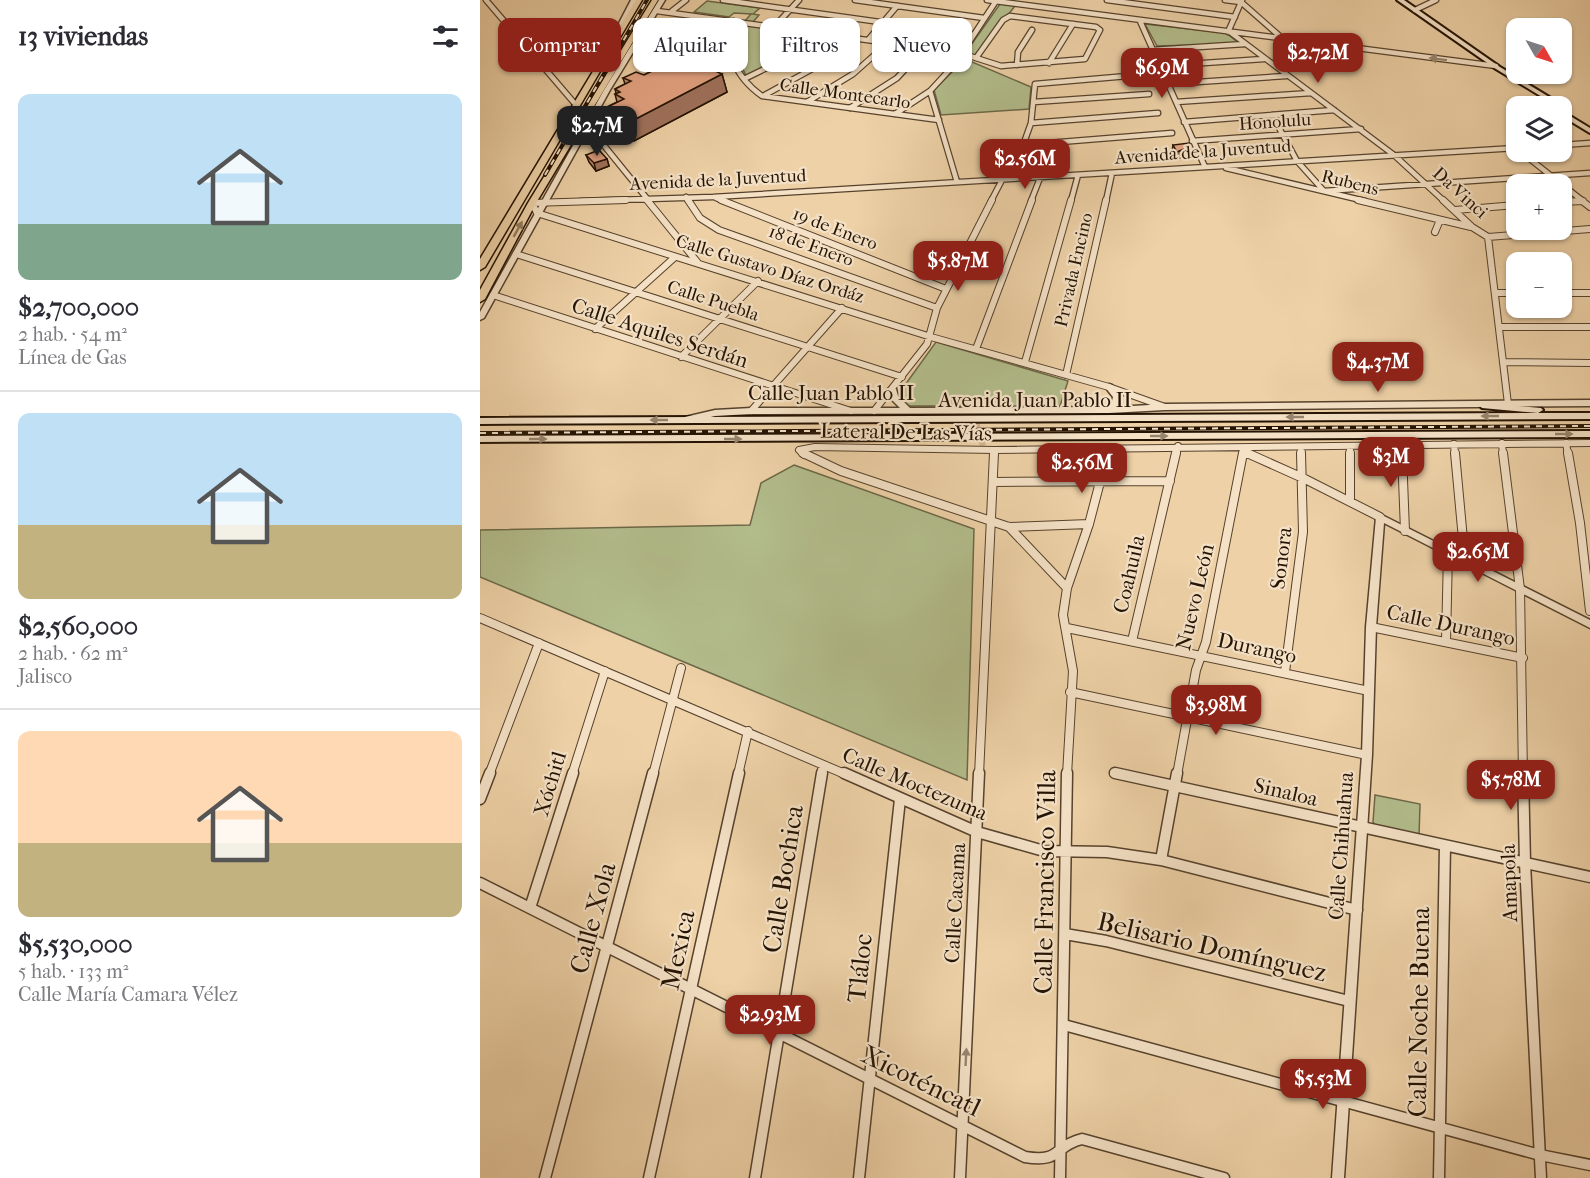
<!DOCTYPE html>
<html lang="es">
<meta charset="utf-8">
<style>
:root{--surface:#fff;--page:#f7f7f7;--text:#2b2b33;--muted:#7c7c81;--line:#e1e1e2;--accent:#8f2418}
body{margin:0;font-family:"IM FELL French Canon",serif;background:var(--page);color:var(--text);height:100vh;display:flex;flex-direction:column;font-size:22px;white-space:nowrap}
*{box-sizing:border-box;margin:0}
p{font-size:20px;color:var(--muted)}
.icon{flex:none;width:33px;height:33px;fill:none;stroke:currentColor;stroke-width:2;stroke-linecap:round;stroke-linejoin:round}
.map{position:relative;flex:1;overflow:hidden}
.panel{display:flex;flex-direction:column;background:var(--surface);width:480px}
.panel>*{flex:none}
.banner{position:absolute;left:18px;top:18px;width:570px;height:54px;display:flex;gap:12px}
.needle{width:39px;rotate:129deg}
.buttons{position:absolute;left:1026px;top:18px;display:grid;gap:12px}
.buttons a{display:grid;place-items:center;width:66px;height:66px;border-radius:12px;background:var(--surface);box-shadow:0 2px 4px #0004;font-size:30px}
.price{position:absolute;translate:-50% -51px;padding:0 14px;border-radius:12px;background:var(--accent);color:#fff;font-size:20px;line-height:39px;filter:drop-shadow(0 2px 3px #0008)}
.price::after{content:'';position:absolute;left:50%;top:36px;width:18px;height:14px;margin-left:-9px;background:inherit;clip-path:polygon(0 0,100% 0,50% 100%)}
.price.current{background:#222;color:#fff}
ul{padding:0;list-style:none}
li{display:grid;align-content:center;gap:12px;height:318px;padding:0 18px}
li+li{border-top:2px solid var(--line)}
li span{display:grid;place-items:center;height:186px;border-radius:12px;color:#555}
li>.icon{margin-inline-start:auto}
span .icon{width:108px;height:108px;fill:#fffc;stroke-width:1}
li b{font-size:26px}
h2{display:flex;justify-content:space-between;align-items:center;height:72px;padding:0 18px;font-size:26px}
.tag{padding:0 21px;border-radius:12px;background:var(--surface);box-shadow:0 2px 4px #0004;font-size:21px;line-height:54px}
.tag.current{background:var(--accent);color:#fff}
main{display:flex;flex:1;min-height:0}
.map>svg:first-child{display:block}
</style>
<main>
<section class="panel">
<h2>13 viviendas<svg class="icon" aria-label="filters" viewBox="0 0 24 24"><path d="M4 7h16M4 17h16"/><circle cx="9" cy="7" r="2"/><circle cx="15" cy="17" r="2"/></svg></h2>
<ul>
<li><span style="background:linear-gradient(#bfe0f5 70%,#7fa58c 0)"><svg class="icon" aria-label="home" viewBox="0 0 24 24"><path d="M3 11l9-7 9 7M6 9v11h12V9"/></svg></span><div><b>$2,700,000</b><p>2 hab. · 54 m²</p><p>Línea de Gas</p></div></li>
<li><span style="background:linear-gradient(#bfe0f5 60%,#c2b280 0)"><svg class="icon" aria-label="home" viewBox="0 0 24 24"><path d="M3 11l9-7 9 7M6 9v11h12V9"/></svg></span><div><b>$2,560,000</b><p>2 hab. · 62 m²</p><p>Jalisco</p></div></li>
<li><span style="background:linear-gradient(#ffd9b3 60%,#c2b280 0)"><svg class="icon" aria-label="home" viewBox="0 0 24 24"><path d="M3 11l9-7 9 7M6 9v11h12V9"/></svg></span><div><b>$5,530,000</b><p>5 hab. · 133 m²</p><p>Calle María Camara Vélez</p></div></li>
</ul>
</section>
<div class="map">
<svg width="1110" height="1178" viewBox="0 0 1110 1178">
<rect width="100%" height="100%" fill="#eed1a7"/>
<filter id="stains"><feTurbulence type="fractalNoise" baseFrequency=".00333" numOctaves="4"/><feColorMatrix values="0 0 0 0 .2 0 0 0 0 .09 0 0 0 0 .02 0 0 0 .5 -.17"/></filter>
<radialGradient id="worn" r=".72"><stop offset=".6" stop-color="#630" stop-opacity="0"/><stop offset="1" stop-color="#630" stop-opacity=".3"/></radialGradient>
<path fill="#b3bd8c" stroke="#6c6848" stroke-width="1.5" d="M227 1 280 8 273 14 279 15 273 22 265 21 271 14 254 13 249 17 214 12Z
M520 4 535 6 495 56 486 52Z
M259 24 331 35 306 56 267 77 253 51Z
M665 24 746 33 760 44 677 46Z
M485 59 551 87 549 109 461 115 454 90Z
M456 342 588 381 580 406H427L417 396Z
M314 465 494 529 487 780 0 577V530L270 525 281 483Z
M895 795 940 804 939 837 897 828 893 822Z"/>
<g fill="none" stroke-linecap="round" stroke-linejoin="round">
<path stroke="#d0b48e" stroke-width="6" stroke-dasharray="6 3" stroke-linecap="butt" d="M494 414 503 446"/>
<defs>
<path id="minor-far3" d="M6 0 96 105
M243 0 493 35
M375 0 504 18
M507 0 1016 66
M627 0 755 17
M745 0 761 2
M761 2 803 39
M935 10 956 0
M177 11 481 53 496 58
M192 11 206 0
M530 16 616 27 620 30 605 59 521 66 496 58 523 20Z
M253 21C248 55 253 75 282 96L459 120
M660 21 725 167
M294 27 319 0
M748 32 762 0
M750 32 914 155 964 201
M388 40 417 6
M672 50 765 44
M569 63 593 24
M537 65 538 52 552 30
M679 66 784 59
M264 79 303 60 337 32
M688 84 806 76
M450 91 477 182
M283 96 343 63 370 37
M327 102 373 74 409 42
M554 102 669 94
M696 102 831 93
M370 108 417 78 445 48
M415 114 450 91 474 65 516 1
M792 115 817 161 844 191
M704 122 854 110
M551 123 678 113
M109 127 169 201
M712 141 881 129
M543 145 692 133
M1082 145 1110 143
M1041 152 1103 201
M746 168 885 201
M531 179 551 123 555 84 659 75
M844 191 1110 173
M206 197 209 201
M236 198 245 201
M101 201 233 197 1036 148
M511 201 522 180
M551 201 560 178
M591 201 598 175
M626 201 632 173
M1095 201H1103"/>
<path id="minor-far2" d="M146 200 52 203 57 213 451 337 629 387 685 407
M167 200 218 263
M208 200 220 218 239 230 457 308
M241 200 466 289
M878 200 991 227
M963 200 992 227 1008 237 1028 404
M1101 200 1110 207
M1082 202 1103 201
M975 210 1036 205
M955 232 960 220
M1008 237 1110 229
M36 254 422 377
M1016 293H1036
M1082 293H1110
M13 295 371 411
M1020 327H1110
M115 329 195 257
M496 349 552 200
M201 357 278 281
M545 362 591 200
M1023 362 1110 363
M586 375 626 200
M271 411 362 308
M394 411 447 344 457 308 512 200
M1022 443 1023 455
M1086 443 1088 455
M922 444V455
M974 444 975 455
M870 447V455
M821 448 822 455
M764 452 770 455
M324 455 319 450 335 447 514 450 1110 443
M514 455V450
M696 455 698 446
M763 455 764 448"/>
<path id="minor-far1" d="M323 453 361 471 529 527 609 524
M767 453 825 479 900 517
M870 453V501
M922 453 925 531
M975 453 985 561
M1023 453 1040 589 1043 775
M1088 453 1100 523 1110 611
M513 482 690 481
M529 527 587 588
M0 618 367 775
M891 627 1043 658
M587 628 889 691
M652 641 696 453
M966 641 968 553
M805 672 823 532 821 453
M590 692 887 755
M634 773 642 775
M9 775 59 643
M92 775 125 671
M173 775 201 668
M258 775 268 731
M341 775 343 765
M499 775 514 453
M587 775 593 671 583 615 587 588 609 524 620 482
M697 775 716 670 726 642 763 453"/>
<path id="minor" d="M364 773 497 832 564 851 627 852 681 860 877 910
M635 773 1110 877
M1043 773 1045 863 1061 1178
M0 799 10 773
M681 860 697 773
M0 883 545 1157C582 1163 573 1146 602 1139L744 1178
M50 908 93 773
M585 934 626 941 869 1001
M584 1025 1060 1155 1110 1165
M65 1178 173 773
M169 1178 259 773
M275 1178 342 773
M379 1178 420 799
M480 1178 499 773
M580 1178 587 773
M959 1178 965 846"/>
<path id="tertiary" d="M151 0H157L143 27V31L138 32 137 27Z
M179 0H185L130 90 4 318 0 320V312L124 90Z
M629 384 632 385 641 397 637 407 685 404 1110 400V406L685 410 629 413 271 414 235 416 205 423 201 420 205 417 235 410 271 408H420L411 399 408 389 412 386 416 389 418 396 430 408 627 407 631 405 633 397 625 387Z
M900 514 1110 620V628L904 523 896 627 892 755 864 1178H852L882 755 886 627 896 517Z"/>
<path id="secondary" d="M917 0H924L1020 67 1084 106 1082 108V106H1077L1016 69Z
M1082 111 1110 128V133L1082 116Z
M1005 403 1061 408 1063 410 1058 413H1110V419L0 424V418L1058 413 1002 408 1000 406Z
M1110 431V437L0 442V436Z"/>
<path id="primary" d="M156 0H162L5 267 0 270V259Z
M172 0H178L56 203 5 299 0 302V290L48 203Z"/>
</defs>
<use href="#minor-far3" stroke="#56422c" stroke-width="7"/>
<use href="#minor-far2" stroke="#56422c" stroke-width="8"/>
<use href="#minor-far1" stroke="#56422c" stroke-width="10"/>
<use href="#minor" stroke="#56422c" stroke-width="13"/>
<use href="#tertiary" stroke="#56422c" stroke-width="3"/>
<use href="#secondary" stroke="#241303" stroke-width="4"/>
<use href="#primary" stroke="#241303" stroke-width="3"/>
<use href="#minor-far3" stroke="#f4e1c6" stroke-width="4.5"/>
<use href="#minor-far2" stroke="#f4e1c6" stroke-width="6"/>
<use href="#minor-far1" stroke="#f4e1c6" stroke-width="8"/>
<use href="#minor" stroke="#f4e1c6" stroke-width="10"/>
<use href="#tertiary" fill="#f4e1c6" fill-rule="evenodd"/>
<use href="#secondary" fill="#f4e1c6" fill-rule="evenodd"/>
<use href="#primary" fill="#eed1a7" fill-rule="evenodd"/>
<defs>
<path id="rail" d="M65 175 167 0
M0 433 1110 426"/>
</defs>
<use href="#rail" stroke="#241303" stroke-width="4"/>
<use href="#rail" stroke="#f4e1c6" stroke-width="2" stroke-dasharray="6" stroke-linecap="butt"/>
</g>
<path fill="#c48c71" stroke="#241303" stroke-width="1.5" d="M181 58 242 74 247 92 154 141 140 134 132 138 119 132 113 114 137 102 135 94 136 93 135 89 145 84 143 78 164 75 183 66Z
M693 145 708 155 696 159 692 152Z
M106 155 127 159 129 166 116 171 109 162Z"/>
<path fill="#a0725c" stroke="#241303" stroke-width="1.5" d="M242 74 247 92 154 141 148 123Z
M134 116 140 134 132 138 126 120Z
M709 147 708 155 696 159 697 152Z
M127 159 129 166 116 171 114 163Z"/>
<path fill="#e4a383" stroke="#241303" stroke-width="1.5" d="M193 52 242 74 148 123 134 116 126 120 113 114 144 99 135 94 140 92 135 89 151 81 143 78 156 72 164 75 191 62 181 58Z
M709 143V147L697 152 693 145Z
M119 150 127 159 114 163 106 155Z"/>
<defs><path id="oneway-solid" d="M-6-.8H1V-3.2L6.5 0L1 3.2V.8H-6Z" transform="scale(1.5)"/></defs>
<g fill="#96846e">
<use href="#oneway-solid" transform="translate(958 59) rotate(-173)"/>
<use href="#oneway-solid" transform="translate(1010 416) rotate(180)"/>
<use href="#oneway-solid" transform="translate(815 417) rotate(-180)"/>
<use href="#oneway-solid" transform="translate(179 420) rotate(180)"/>
<use href="#oneway-solid" transform="translate(1084 434)"/>
<use href="#oneway-solid" transform="translate(679 436)"/>
<use href="#oneway-solid" transform="translate(58 439)"/>
<use href="#oneway-solid" transform="translate(253 439)"/>
<use href="#oneway-solid" transform="translate(486 1057) rotate(-87)"/>
</g>
<use fill="#937c5d" href="#oneway-solid" transform="translate(38 229) rotate(-61)"/>
<g text-anchor="middle" dominant-baseline="central" stroke-width="4.5" stroke-linejoin="round" paint-order="stroke">
<g font-size="18" fill="#241303" stroke="#f4e1c6">
<text transform="translate(365 94) rotate(8)">Calle Montecarlo</text>
<text transform="translate(795 122) rotate(-4)">Honolulu</text>
<text transform="translate(723 152) rotate(-4)">Avenida de la Juventud</text>
<text transform="translate(238 180) rotate(-3)">Avenida de la Juventud</text>
<text transform="translate(870 183) rotate(14)">Rubens</text>
<text transform="translate(980 193) rotate(42)">Da Vinci</text>
<text transform="translate(355 229) rotate(21)">19 de Enero</text>
<text transform="translate(331 246) rotate(20)">18 de Enero</text>
<text transform="translate(290 269) rotate(17)">Calle Gustavo Díaz Ordáz</text>
<text transform="translate(594 270) rotate(-77)">Privada Encino</text>
<text transform="translate(233 301) rotate(18)">Calle Puebla</text>
</g>
<g font-size="21" fill="#241303" stroke="#f4e1c6">
<text transform="translate(180 333) rotate(18)">Calle Aquiles Serdán</text>
<text x="351" y="393">Calle Juan Pablo II</text>
<text x="555" y="400">Avenida Juan Pablo II</text>
<text transform="translate(426 432) rotate(1)">Lateral De Las Vías</text>
<text transform="translate(801 558) rotate(-83)">Sonora</text>
<text transform="translate(649 574) rotate(-77)">Coahuila</text>
<text transform="translate(715 597) rotate(-77)">Nuevo León</text>
<text transform="translate(971 625) rotate(12)">Calle Durango</text>
<text transform="translate(777 648) rotate(12)">Durango</text>
<text transform="translate(70 784) rotate(-73)">Xóchitl</text>
<text transform="translate(435 784) rotate(23)">Calle Moctezuma</text>
<text transform="translate(806 792) rotate(13)">Sinaloa</text>
<text transform="translate(861 846) rotate(-86)">Calle Chihuahua</text>
<text transform="translate(1029 883) rotate(-92)">Amapola</text>
<text transform="translate(475 903) rotate(-87)">Calle Cacama</text>
</g>
<g font-size="26" fill="#241303" stroke="#f4e1c6">
<text transform="translate(303 879) rotate(-81)">Calle Bochica</text>
<text transform="translate(565 882) rotate(-89)">Calle Francisco Villa</text>
<text transform="translate(113 918) rotate(-75)">Calle Xola</text>
<text transform="translate(732 947) rotate(13)">Belisario Domínguez</text>
<text transform="translate(198 950) rotate(-78)">Mexica</text>
<text transform="translate(380 968) rotate(-84)">Tláloc</text>
<text transform="translate(939 1012) rotate(-89)">Calle Noche Buena</text>
<text transform="translate(441 1081) rotate(26)">Xicoténcatl</text>
</g>
</g>
<rect width="100%" height="100%" filter="url(#stains)"/>
<rect width="100%" height="100%" fill="url(#worn)"/>
</svg>
<div class="buttons">
<a><svg class="needle" viewBox="-14 -14 28 28"><path d="M0-13l5 13h-10z" fill="#e53935"/><path d="M0 13l5-13h-10z" fill="#7c7c81"/></svg></a>
<a><svg class="icon" aria-label="layers" viewBox="0 0 24 24"><path d="M12 4l9 5-9 5-9-5zM3 14l9 5 9-5"/></svg></a>
<a>+</a>
<a>−</a>
</div>
<b class="price" style="left:838px;top:84px">$2.72M</b>
<b class="price" style="left:682px;top:99px">$6.9M</b>
<b class="price current" style="left:117px;top:157px">$2.7M</b>
<b class="price" style="left:545px;top:190px">$2.56M</b>
<b class="price" style="left:478px;top:292px">$5.87M</b>
<b class="price" style="left:898px;top:393px">$4.37M</b>
<b class="price" style="left:911px;top:488px">$3M</b>
<b class="price" style="left:602px;top:494px">$2.56M</b>
<b class="price" style="left:998px;top:583px">$2.65M</b>
<b class="price" style="left:736px;top:736px">$3.98M</b>
<b class="price" style="left:1031px;top:811px">$5.78M</b>
<b class="price" style="left:290px;top:1046px">$2.93M</b>
<b class="price" style="left:843px;top:1110px">$5.53M</b>
<div class="banner">
<a class="tag current">Comprar</a>
<a class="tag">Alquilar</a>
<a class="tag">Filtros</a>
<a class="tag">Nuevo</a>
</div>
</div>
</main>
